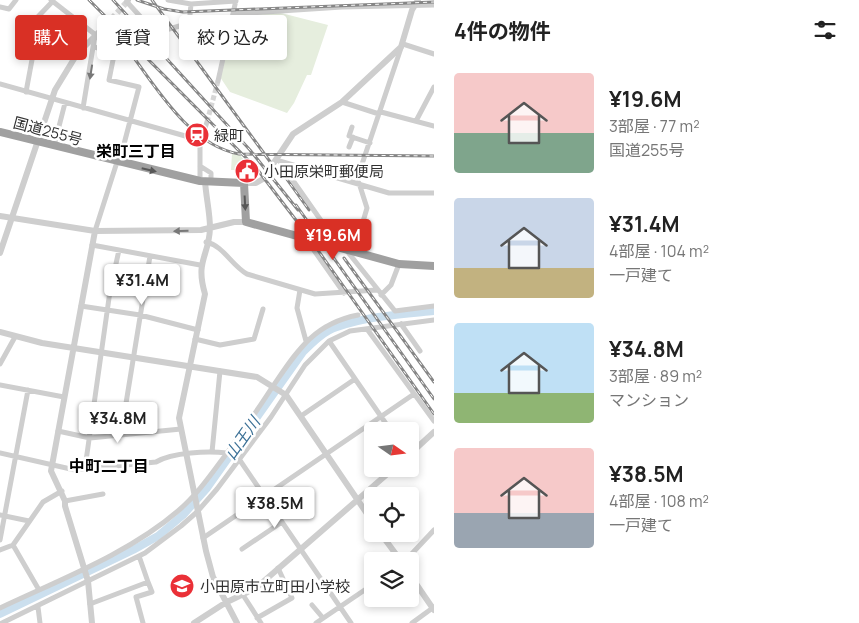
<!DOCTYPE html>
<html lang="ja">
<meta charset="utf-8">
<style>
:root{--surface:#fff;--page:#f6f6f6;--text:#222;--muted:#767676;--accent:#d93025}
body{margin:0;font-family:Manrope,"Noto Sans JP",sans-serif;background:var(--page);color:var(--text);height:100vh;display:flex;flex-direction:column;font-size:19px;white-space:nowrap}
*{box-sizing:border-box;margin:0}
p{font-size:16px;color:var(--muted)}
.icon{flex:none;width:28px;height:28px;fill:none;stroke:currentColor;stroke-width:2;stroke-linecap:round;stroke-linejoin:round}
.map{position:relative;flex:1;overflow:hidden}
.details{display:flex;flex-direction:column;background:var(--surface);width:425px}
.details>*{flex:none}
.banner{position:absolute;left:15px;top:15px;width:344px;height:45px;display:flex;gap:10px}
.needle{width:32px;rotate:104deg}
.buttons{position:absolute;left:364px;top:422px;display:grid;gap:10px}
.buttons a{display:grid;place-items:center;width:55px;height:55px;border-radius:5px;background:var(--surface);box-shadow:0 2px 8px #0003;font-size:25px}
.price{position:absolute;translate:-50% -42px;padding:0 11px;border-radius:5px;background:#fff;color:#222;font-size:16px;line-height:32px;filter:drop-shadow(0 1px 2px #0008)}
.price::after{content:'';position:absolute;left:50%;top:30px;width:15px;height:11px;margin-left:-8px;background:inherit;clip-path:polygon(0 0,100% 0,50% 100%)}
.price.active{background:var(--accent);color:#fff}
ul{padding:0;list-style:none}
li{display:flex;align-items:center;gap:15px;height:125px;padding:0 20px}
li span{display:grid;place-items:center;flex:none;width:140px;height:100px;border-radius:5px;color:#555}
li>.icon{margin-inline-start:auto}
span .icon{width:60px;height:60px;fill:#fffc;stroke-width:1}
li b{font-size:21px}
h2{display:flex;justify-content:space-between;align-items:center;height:60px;padding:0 20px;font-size:21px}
.chip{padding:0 18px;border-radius:5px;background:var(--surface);box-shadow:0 2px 8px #0003;font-size:18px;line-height:45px}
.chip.active{background:var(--accent);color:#fff}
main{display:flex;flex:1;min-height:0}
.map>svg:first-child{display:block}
</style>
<main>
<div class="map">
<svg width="434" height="623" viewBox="0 0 434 623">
<rect width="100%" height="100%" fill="#fff"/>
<path fill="#e6eede" d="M281 13 328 25 311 75H307L294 103 287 113 230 92 220 77 235 16Z
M232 154 240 155 244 160 242 170H231Z"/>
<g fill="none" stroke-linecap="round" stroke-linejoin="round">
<path stroke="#cbdfee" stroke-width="8" d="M0 614 133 550 158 536 183 515 207 488 303 352C312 343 324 331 337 327 367 316 403 314 434 311"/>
<path stroke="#d6d6d6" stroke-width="5" stroke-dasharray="5 2.5" stroke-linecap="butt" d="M207 122 218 81"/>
<path stroke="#d6d6d6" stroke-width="6" stroke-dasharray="6 3" stroke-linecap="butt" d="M105 26 127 2"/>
<path stroke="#cecece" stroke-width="5" d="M51 0 115 50
M168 0 191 4 236 1
M127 2 148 25 162 31 183 25 230 30
M0 7 9 9 16 0
M234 14 342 7 434 5
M189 25 191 4
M29 26 28 41 32 52
M23 30 29 26 53 1
M403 44 434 54
M95 47 114 55 109 80 139 87 119 163
M218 81 236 0
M0 84 196 139 200 143
M26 92 34 49
M342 102 379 114
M83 108 95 35
M381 112 434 126
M416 121 434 87
M352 127 349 136 370 143
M54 146 65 103
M349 147 353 137
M276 160 389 193H434
M280 162 341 249
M200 166 211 173V182
M200 181V143L207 122
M356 182 401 48
M95 231 117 162
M306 239 344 293
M206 242C224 246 231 265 247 274L315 294 377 290
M92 245 200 265
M347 251 395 311 434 306
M354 252 367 208 359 183
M300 290 297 308 306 341
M381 295 391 285 399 264
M81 306 140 315 198 330
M401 324 420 351
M367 329 434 421
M195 339 220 345 254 339 263 309
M329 341 391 431
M0 364 15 337
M0 385 64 397
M301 416 355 379
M58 431 90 438 181 429
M121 434 150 256
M212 452 220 371
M0 453 75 470 156 462C173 452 208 451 227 453 242 432 257 411 271 389 296 353 312 324 358 315
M239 459 351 623
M85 468 110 291 119 250
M65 501 103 494
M277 514 290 505
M0 515 29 521
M203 538 414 394
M0 540 28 390
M13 545 39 590
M242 549 282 522
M0 550 13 545 43 502 62 491
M405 561 434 530
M243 595 261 623
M90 604 148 582 139 556
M312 605 323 618
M38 607 40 623
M0 608C59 580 128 554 178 511 198 494 212 473 227 453
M257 618 292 598 278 568
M2 623 145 553 181 526 197 512 217 489 271 417 305 365 329 341 350 331 434 320
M143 623 136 597 152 592 148 582
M316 623 372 585
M412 623 434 607"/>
<path stroke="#cecece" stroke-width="6" d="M127 2 128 0
M205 181C206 197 210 213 210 228 209 257 195 260 205 294L179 418 206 551 213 577 237 623
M244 183H256L263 179 293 134 342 102 401 47 412 10 418 0
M0 216 95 231 201 230 234 222H246
M0 253 55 90 77 54 105 26
M0 332 42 343 257 377 286 395 372 521
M410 454 434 432
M381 534 401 561
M410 575 434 610
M92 623 88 581 65 506V501L51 471 95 231
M194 623 225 603 256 588 393 469"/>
<path stroke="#a0a0a0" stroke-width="8" d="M0 132 200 181 244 183 246 222 399 264 434 266"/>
<defs>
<path id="rail" d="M89 0 257 169 305 232 434 414
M113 0 250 150 298 210
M137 0 164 9 183 12 434 2
M152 0 282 178
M120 39C151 78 185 144 239 154L434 156
M281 171 309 210
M296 205 434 399
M344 258 434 382"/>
</defs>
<use href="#rail" stroke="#868686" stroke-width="3"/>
<use href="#rail" stroke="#fff" stroke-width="1" stroke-dasharray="4" stroke-linecap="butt"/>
</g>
<defs><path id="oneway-solid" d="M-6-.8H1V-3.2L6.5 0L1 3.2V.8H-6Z" transform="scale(1.25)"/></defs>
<g fill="#787878">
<use href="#oneway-solid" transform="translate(91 72) rotate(99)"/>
<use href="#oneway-solid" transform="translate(181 231) rotate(178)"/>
</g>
<g fill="#585858">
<use href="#oneway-solid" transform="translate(149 170) rotate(13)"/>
<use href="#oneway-solid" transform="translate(245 203) rotate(87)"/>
</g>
<defs>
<symbol id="station-disc" viewBox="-11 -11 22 22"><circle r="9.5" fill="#ea3037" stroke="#fff"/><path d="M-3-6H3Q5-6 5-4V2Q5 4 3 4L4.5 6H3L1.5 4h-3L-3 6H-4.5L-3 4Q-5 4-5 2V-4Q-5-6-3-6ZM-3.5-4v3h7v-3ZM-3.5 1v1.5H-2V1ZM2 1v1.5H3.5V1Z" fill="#fff"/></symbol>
<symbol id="civic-disc" viewBox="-11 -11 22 22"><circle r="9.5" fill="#ea3037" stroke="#fff"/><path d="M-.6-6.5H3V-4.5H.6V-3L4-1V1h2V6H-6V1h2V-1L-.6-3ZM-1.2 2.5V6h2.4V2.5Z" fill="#fff"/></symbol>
<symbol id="school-disc" viewBox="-11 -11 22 22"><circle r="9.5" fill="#ea3037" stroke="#fff"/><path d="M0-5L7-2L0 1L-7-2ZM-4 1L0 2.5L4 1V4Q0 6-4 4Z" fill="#fff"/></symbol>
</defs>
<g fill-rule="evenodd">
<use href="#station-disc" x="183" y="121" width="28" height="28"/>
<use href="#civic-disc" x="233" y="157" width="28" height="28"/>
<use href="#school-disc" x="168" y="572" width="28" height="28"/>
</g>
<g text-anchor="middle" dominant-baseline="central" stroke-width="5" stroke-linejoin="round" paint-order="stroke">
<g font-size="15" fill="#313131" stroke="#fff">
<text transform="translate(48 131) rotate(15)">国道255号</text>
</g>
<g font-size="15" fill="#313131" stroke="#fff" text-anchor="start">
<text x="214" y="135">緑町</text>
<text x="264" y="171">小田原栄町郵便局</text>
<text x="200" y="586">小田原市立町田小学校</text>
</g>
<g font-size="16" font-weight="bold" fill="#000" stroke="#fff">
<text x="136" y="151">栄町三丁目</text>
<text x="109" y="466">中町二丁目</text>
</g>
<g font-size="16" font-style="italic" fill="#3b7096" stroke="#fff">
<text transform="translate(242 438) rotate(-55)">山王川</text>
</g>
</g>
</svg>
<div class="buttons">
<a><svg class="needle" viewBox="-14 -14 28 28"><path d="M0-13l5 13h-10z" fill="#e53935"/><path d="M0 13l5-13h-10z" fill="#767676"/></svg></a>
<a><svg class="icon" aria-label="locate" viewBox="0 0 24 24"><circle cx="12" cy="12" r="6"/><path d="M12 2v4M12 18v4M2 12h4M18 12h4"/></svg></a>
<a><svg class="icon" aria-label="layers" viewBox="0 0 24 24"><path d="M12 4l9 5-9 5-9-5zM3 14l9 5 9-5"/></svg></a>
</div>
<b class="price active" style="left:333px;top:261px">¥19.6M</b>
<b class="price" style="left:142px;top:306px">¥31.4M</b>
<b class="price" style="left:118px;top:444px">¥34.8M</b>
<b class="price" style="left:275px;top:529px">¥38.5M</b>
<div class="banner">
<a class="chip active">購入</a>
<a class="chip">賃貸</a>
<a class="chip">絞り込み</a>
</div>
</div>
<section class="details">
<h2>4件の物件<svg class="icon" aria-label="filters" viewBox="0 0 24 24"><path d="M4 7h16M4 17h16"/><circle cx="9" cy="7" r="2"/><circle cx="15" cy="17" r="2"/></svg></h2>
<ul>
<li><span style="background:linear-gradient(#f6c9c9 60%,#7fa58c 0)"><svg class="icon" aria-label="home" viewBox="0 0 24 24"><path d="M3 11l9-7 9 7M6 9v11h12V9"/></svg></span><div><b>¥19.6M</b><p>3部屋 · 77 m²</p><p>国道255号</p></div></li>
<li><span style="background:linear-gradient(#c9d6e8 70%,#c2b280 0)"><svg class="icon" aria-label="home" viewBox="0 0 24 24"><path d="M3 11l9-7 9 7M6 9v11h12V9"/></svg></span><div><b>¥31.4M</b><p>4部屋 · 104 m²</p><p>一戸建て</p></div></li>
<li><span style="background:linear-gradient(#bfe0f5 70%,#8fb573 0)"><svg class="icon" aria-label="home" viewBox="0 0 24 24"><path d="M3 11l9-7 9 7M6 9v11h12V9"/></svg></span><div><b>¥34.8M</b><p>3部屋 · 89 m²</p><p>マンション</p></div></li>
<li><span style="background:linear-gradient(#f6c9c9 65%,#9aa5b1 0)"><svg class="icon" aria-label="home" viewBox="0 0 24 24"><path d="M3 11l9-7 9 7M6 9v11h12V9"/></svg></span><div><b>¥38.5M</b><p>4部屋 · 108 m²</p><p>一戸建て</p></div></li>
</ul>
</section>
</main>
